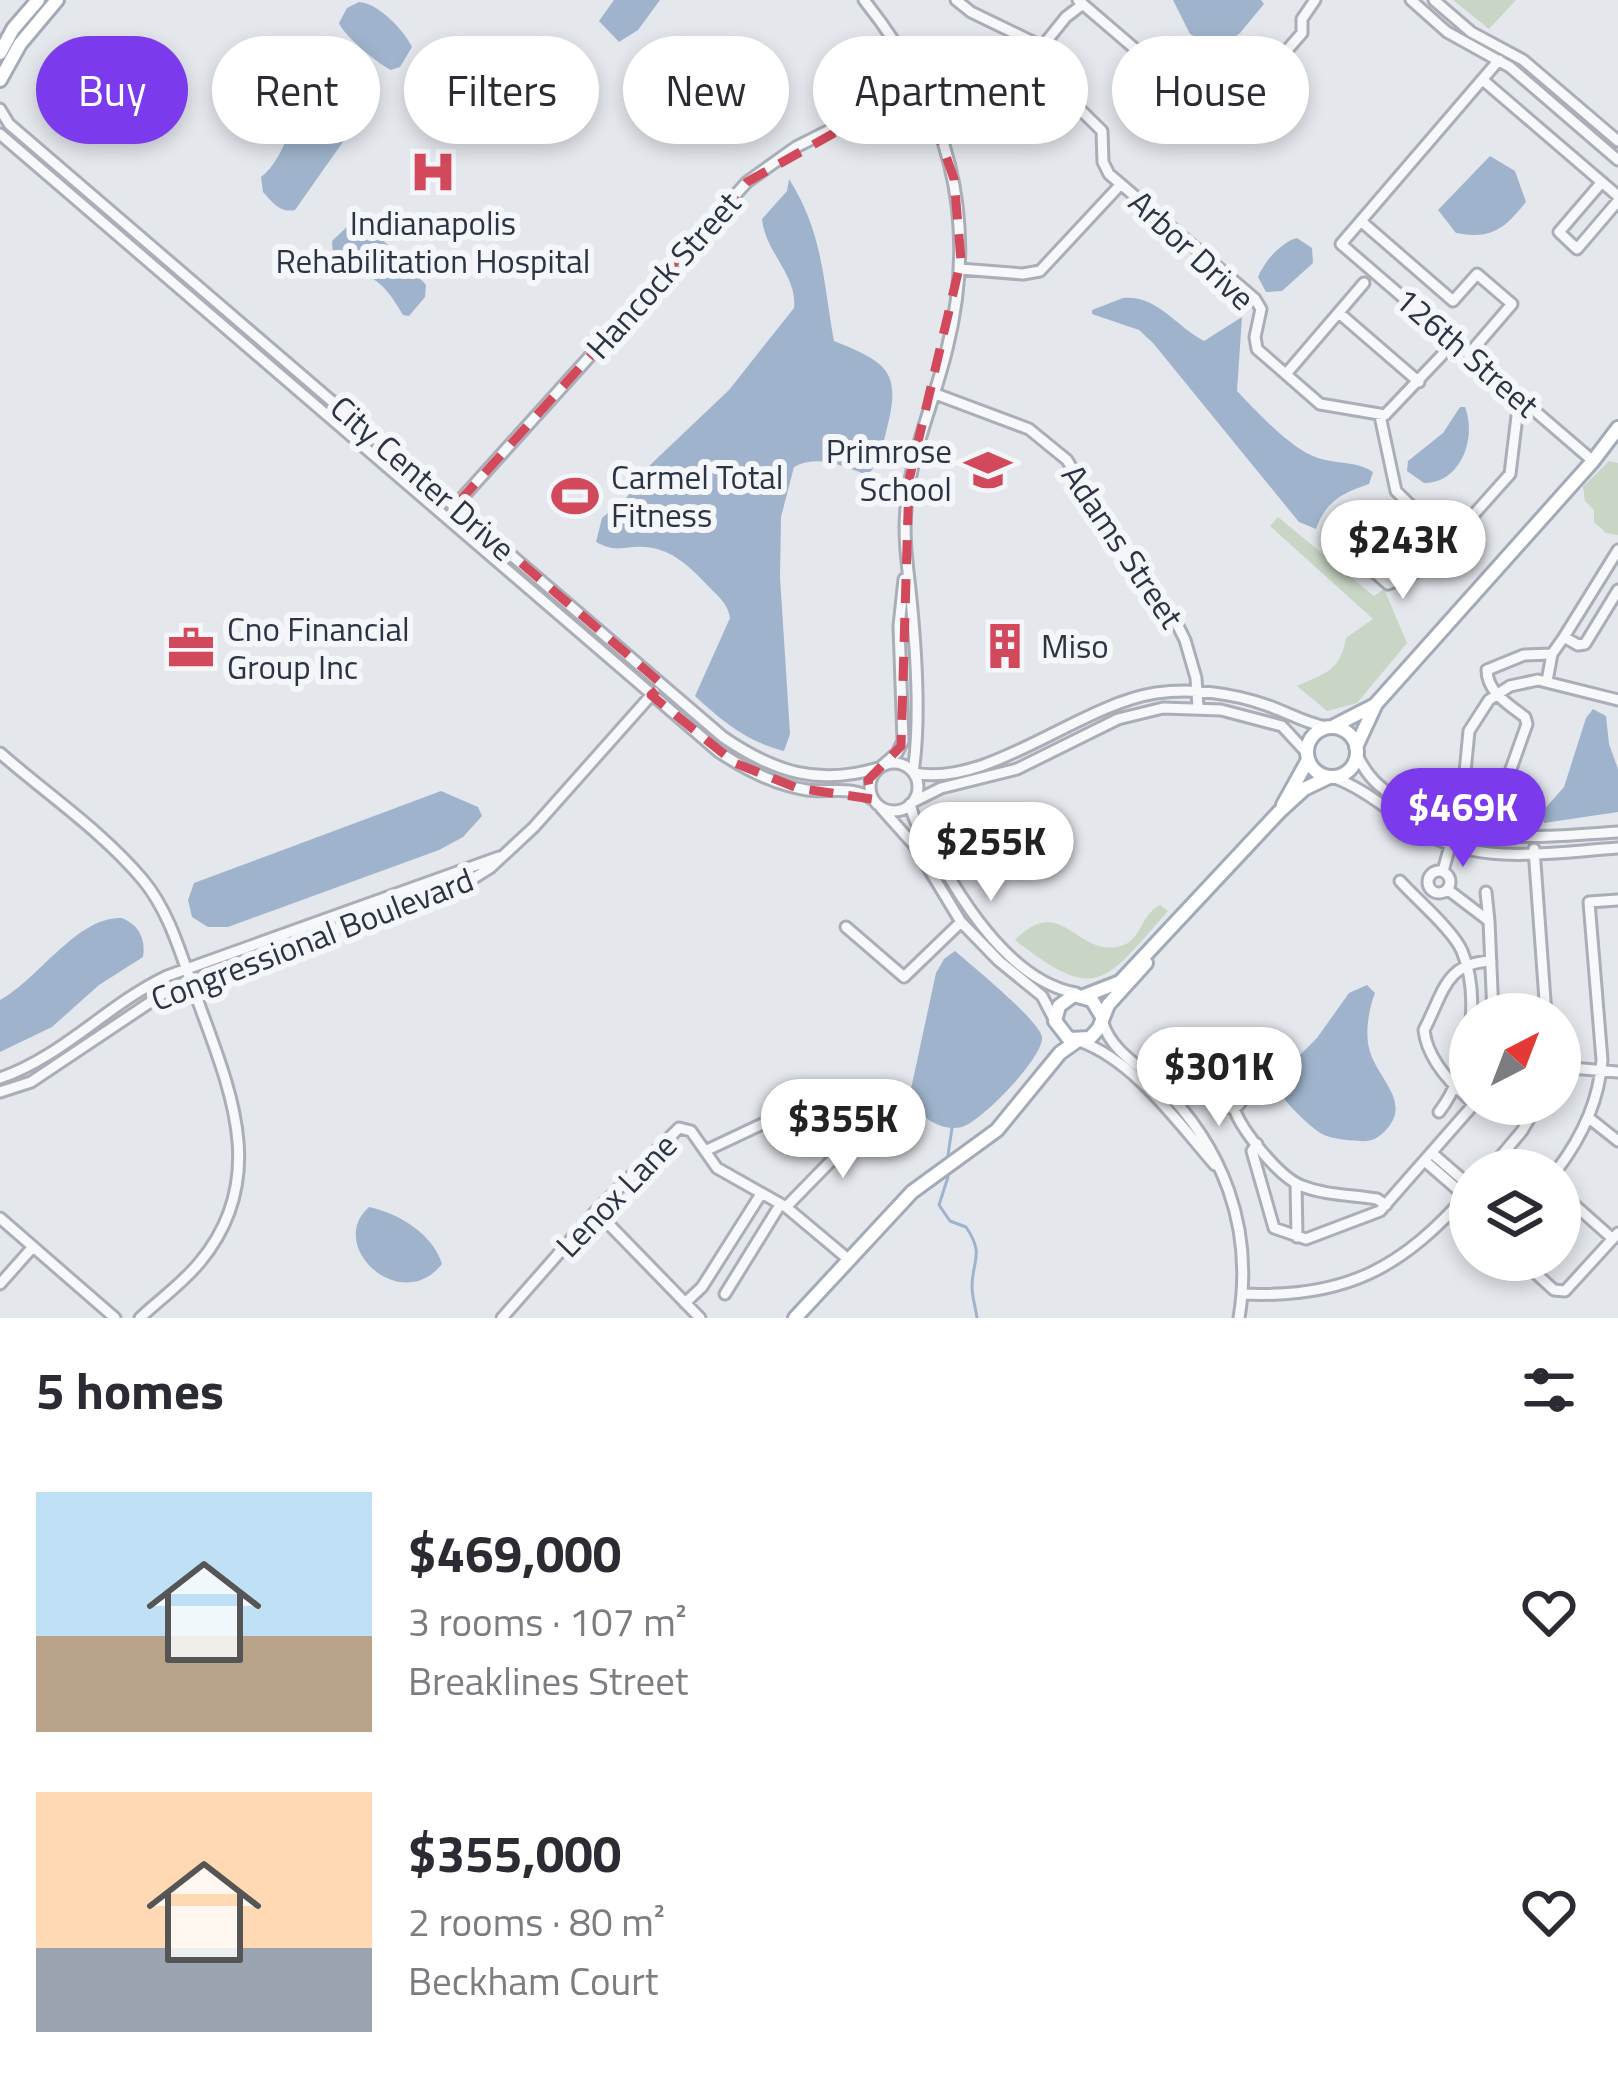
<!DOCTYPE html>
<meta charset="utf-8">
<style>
:root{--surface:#fff;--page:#f2f2f3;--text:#2b2b33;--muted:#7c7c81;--accent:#7c3aed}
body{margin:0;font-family:"Titillium Web",sans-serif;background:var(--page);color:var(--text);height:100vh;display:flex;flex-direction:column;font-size:45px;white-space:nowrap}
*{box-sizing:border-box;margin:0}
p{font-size:39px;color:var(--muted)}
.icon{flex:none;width:66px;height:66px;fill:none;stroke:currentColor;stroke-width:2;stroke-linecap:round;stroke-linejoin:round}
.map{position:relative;height:1318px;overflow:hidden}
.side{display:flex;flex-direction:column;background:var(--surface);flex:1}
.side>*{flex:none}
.banner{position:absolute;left:36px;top:36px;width:1548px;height:108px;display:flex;gap:24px}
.needle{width:78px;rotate:42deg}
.controls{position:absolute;left:1449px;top:993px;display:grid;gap:24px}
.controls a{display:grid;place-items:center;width:132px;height:132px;border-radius:50%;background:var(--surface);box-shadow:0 6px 18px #0003;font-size:60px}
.price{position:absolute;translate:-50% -102px;padding:0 27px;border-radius:42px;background:#fff;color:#222;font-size:39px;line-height:78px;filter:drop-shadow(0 3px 6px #0008)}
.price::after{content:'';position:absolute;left:50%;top:72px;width:36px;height:27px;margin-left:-18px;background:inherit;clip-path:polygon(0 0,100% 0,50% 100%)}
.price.current{background:var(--accent);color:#fff}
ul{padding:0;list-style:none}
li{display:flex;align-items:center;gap:36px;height:300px;padding:0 36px}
li span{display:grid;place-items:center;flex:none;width:336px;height:240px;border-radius:0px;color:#555}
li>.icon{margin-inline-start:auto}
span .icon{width:144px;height:144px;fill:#fffc;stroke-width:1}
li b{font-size:51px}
h2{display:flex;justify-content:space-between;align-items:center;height:144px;padding:0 36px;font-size:51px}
.tag{padding:0 42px;border-radius:54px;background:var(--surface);box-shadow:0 6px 18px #0003;font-size:42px;line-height:108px}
.tag.current{background:var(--accent);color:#fff}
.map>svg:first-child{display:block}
</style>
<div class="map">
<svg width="1618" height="1318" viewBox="0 0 1618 1318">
<rect width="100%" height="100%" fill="#e4e7ec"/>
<path fill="#c9d6c5" d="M1453 0H1516L1489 29Z
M1609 461 1618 463V535L1606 533 1594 522V510L1585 501 1583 487Z
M1278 517 1374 596 1384 589 1407 643 1357 703 1327 711 1297 686C1326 673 1340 671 1346 638L1373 619 1270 526Z
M1160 905 1168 911C1105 981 1099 1006 1015 940 1062 892 1076 958 1121 946 1141 941 1141 914 1160 905Z"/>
<path fill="#9fb4cc" d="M614 0H660L638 30 619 42 599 21Z
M1173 0H1261L1264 4 1240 33 1219 49 1190 34Z
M359 2C378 3 404 30 412 47L400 67 391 70C377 63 344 36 339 23L347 8Z
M931 36 974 74 1031 88 1033 93 1001 96 976 116 928 40Z
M316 100C342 102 345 105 352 129L295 210C280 213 273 203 263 192L261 177C288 156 286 119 316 100Z
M1490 156 1515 171 1526 202C1505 228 1492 240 1456 233L1438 210Z
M789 179C823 232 823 281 834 341 889 363 902 372 886 432 882 449 880 463 867 475 843 466 818 454 794 467L781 517 780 577 790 734 784 751C747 742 722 721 695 696L730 618C728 604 718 596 708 586 687 563 666 544 633 547 616 549 612 550 596 542L602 518 627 497 649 466 729 390 794 308C798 276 765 252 762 219L787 191Z
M351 223C381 231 405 262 426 285L425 297 409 316 403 315C380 274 370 279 333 257L332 241Z
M1297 238 1312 248 1313 263 1282 291 1266 292 1258 277C1264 262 1281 242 1297 238Z
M1123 298C1158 295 1175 326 1204 341L1242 317 1237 391C1257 412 1292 450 1318 458 1336 464 1357 461 1373 472L1369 484C1342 493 1326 501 1316 529L1299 522 1153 343 1139 330 1092 314V310Z
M1460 407H1465C1477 438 1461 483 1424 483L1407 471 1408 461 1443 433Z
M1593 709 1606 716 1609 744 1618 769V812L1544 823 1542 812 1564 787 1586 718Z
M441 791 478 807 482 816 463 837 439 850 228 927H208L192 917 188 900 194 883Z
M122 918C139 925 146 939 143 957L99 985 52 1027 0 1052V1000C39 979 77 916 122 918Z
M955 951C971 965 1040 1021 1042 1037 1044 1057 982 1121 962 1127 943 1132 925 1119 912 1106L911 1089 936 973 944 959Z
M1367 985 1375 993C1369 1008 1365 1032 1369 1048 1375 1077 1414 1102 1385 1131 1377 1139 1371 1142 1360 1141 1346 1140 1326 1139 1316 1130 1300 1117 1281 1099 1274 1081L1317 1038 1349 993Z
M369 1207C398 1213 433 1234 442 1264 401 1316 325 1246 369 1207Z"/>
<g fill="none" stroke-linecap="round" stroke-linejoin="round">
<path stroke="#9fb4cc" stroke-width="3" d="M948 1155 952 1128
M948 1177 939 1205 950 1221 966 1227C985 1255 972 1260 972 1287 972 1297 976 1309 977 1318"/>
<defs>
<path id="minor" d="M864 0C948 105 980 216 947 349 934 403 911 452 906 508 903 539 908 568 911 599 916 650 921 721 913 772
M956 0 971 12 1037 44 1048 78 1102 131 1103 162 1109 174 1255 299 1261 309 1255 337 1257 349 1320 404 1385 415 1442 355
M1078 0 1218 120 1225 121 1302 33V19L1315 0
M1411 0 1447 32 1510 67 1618 160
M1434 0 1471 32 1523 60 1618 141
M1041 48 1066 17 1083 4
M1499 60 1341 244 1593 461
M1484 81 1618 196
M0 109 9 124 723 737C774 772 818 786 878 768
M0 134 719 752C746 770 775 785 807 790 831 793 852 785 872 799
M1602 182 1559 232 1577 249 1618 201
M1362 222 1453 301 1477 274 1512 304 1469 354
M960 269 1023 274 1040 271 1121 184
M1339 313 1419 382
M1286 374 1364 283
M933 393 1029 429 1067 460 1127 561 1175 620 1185 640 1196 678 1198 707
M1380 416 1396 491 1449 543
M453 508 747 182 796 147 921 84
M1618 550 1564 637 1578 645 1585 644 1618 590
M1433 560 1394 524 1346 547 1388 584 1427 567 1510 474 1517 416
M1547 681 1552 654 1564 637
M0 753C47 794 103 832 143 880 172 915 183 963 199 1004 231 1092 269 1179 200 1262 182 1284 160 1299 140 1318
M1357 755C1368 778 1379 787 1400 801 1468 847 1541 837 1618 832
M870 787a24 24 0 1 1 48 0a24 24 0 1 1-48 0Z
M882 766 897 753 903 741 899 626 904 579
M914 773C989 788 1078 705 1156 693 1192 688 1232 693 1266 705 1287 712 1304 723 1326 727
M1332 777C1367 789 1394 816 1426 834 1485 866 1555 852 1618 848
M913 802 941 788 1017 769 1118 719 1163 708 1221 710 1282 726 1306 752
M1462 803 1496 811 1527 724 1525 717C1509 705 1487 692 1487 670L1524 655 1552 654
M910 804C915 828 929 843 941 863 969 913 1015 982 1076 993
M881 808 915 846 961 922 999 961 1042 996 1055 1021
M1534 849 1546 1014
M1428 882a11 11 0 1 1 22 0a11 11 0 1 1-22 0Z
M1443 871 1462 803 1469 731 1489 700 1510 686 1538 680 1618 700
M1400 881C1416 899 1453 930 1462 951 1482 999 1469 1073 1439 1112
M1447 889 1489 921 1493 1014
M1486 892 1489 921
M846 927 904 977 961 922
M1103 1023C1111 1050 1138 1065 1158 1083 1223 1146 1254 1227 1239 1318
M1079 1041C1134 1060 1178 1123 1215 1165
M1560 1067 1618 1072
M0 1078C62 1057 108 1004 167 976L499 857
M1220 1097a11 11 0 1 1 22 0a11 11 0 1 1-22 0Z
M0 1092 31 1082 164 993 474 878 490 868 534 827 654 692
M1470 1100C1449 1082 1427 1058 1424 1030 1444 992 1445 963 1491 961
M1234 1108C1241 1130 1280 1178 1302 1186 1324 1195 1353 1195 1377 1199L1386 1205
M1589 1118 1618 1141
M1257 1144 1252 1151 1274 1228 1306 1239 1380 1211 1474 1104
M705 1151 830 1092
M1433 1154 1470 1186
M1426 1162 1465 1196
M1489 1170 1522 1131 1538 1104
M1557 1170C1582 1137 1599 1102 1602 1060L1589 902 1618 900
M1296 1183 1297 1237
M1560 1192 1613 1239
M786 1207 868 1123
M596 1211 700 1318
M0 1218 115 1318
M1521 1260 1554 1290 1565 1291 1618 1233
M0 1284 32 1248
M725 1294 780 1205
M1242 1294C1346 1299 1403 1268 1470 1191
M685 1303 702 1287 761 1194
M502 1318 596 1211 679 1128 691 1131 717 1168 786 1207 848 1259"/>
<path id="major" d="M0 53 13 29 38 0
M0 80 20 44 57 0
M1307 752a25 25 0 1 1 50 0a25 25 0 1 1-50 0Z
M1332 727 1375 705 1593 461 1618 428
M1356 747 1375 706
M1283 805 1308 760
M1084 996 1120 982 1280 811 1304 789 1329 777
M1101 1015 1092 1000 1074 995 1059 1006 1055 1021 1069 1039 1090 1038 1099 1028 1108 1005 1146 963
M795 1318 912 1192 997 1130 1060 1053 1077 1041"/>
</defs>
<use href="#minor" stroke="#a9aeb7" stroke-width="15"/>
<use href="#major" stroke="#a3abb8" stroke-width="18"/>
<use href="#minor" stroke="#f7f8fa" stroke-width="9"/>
<use href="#major" stroke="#fff" stroke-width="12"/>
</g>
<path fill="none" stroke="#d1495b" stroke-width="9" stroke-dasharray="24 15" stroke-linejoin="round" d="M921 84 954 179 961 260 909 480 901 746 868 780 872 799 797 788 735 763 651 695 663 685 455 506 747 182Z"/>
<defs>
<symbol id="hospital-bare" viewBox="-9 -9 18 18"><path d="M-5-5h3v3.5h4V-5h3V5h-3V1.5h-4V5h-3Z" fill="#d1495b" stroke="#f4f6f9" stroke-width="2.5" paint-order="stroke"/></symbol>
<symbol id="school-bare" viewBox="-9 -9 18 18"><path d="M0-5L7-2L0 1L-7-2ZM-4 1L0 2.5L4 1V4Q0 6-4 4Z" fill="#d1495b" stroke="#f4f6f9" stroke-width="2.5" paint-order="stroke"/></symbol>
<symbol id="stadium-bare" viewBox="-9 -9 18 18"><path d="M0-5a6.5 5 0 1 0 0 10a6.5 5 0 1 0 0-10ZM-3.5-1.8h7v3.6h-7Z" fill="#d1495b" stroke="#f4f6f9" stroke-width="2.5" paint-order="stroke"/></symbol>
<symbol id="building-bare" viewBox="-9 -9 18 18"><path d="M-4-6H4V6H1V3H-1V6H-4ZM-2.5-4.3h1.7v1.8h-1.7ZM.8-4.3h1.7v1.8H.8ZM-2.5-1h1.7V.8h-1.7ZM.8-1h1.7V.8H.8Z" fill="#d1495b" stroke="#f4f6f9" stroke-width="2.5" paint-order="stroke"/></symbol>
<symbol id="office-bare" viewBox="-9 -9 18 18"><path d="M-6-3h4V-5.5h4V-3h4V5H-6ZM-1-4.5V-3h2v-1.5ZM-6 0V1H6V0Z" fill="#d1495b" stroke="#f4f6f9" stroke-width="2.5" paint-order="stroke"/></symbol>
</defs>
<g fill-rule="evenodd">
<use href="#hospital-bare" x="400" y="139" width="66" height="66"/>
<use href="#school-bare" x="955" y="437" width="66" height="66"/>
<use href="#stadium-bare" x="542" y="463" width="66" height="66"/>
<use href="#building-bare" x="972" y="613" width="66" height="66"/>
<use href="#office-bare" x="158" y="615" width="66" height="66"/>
</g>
<g text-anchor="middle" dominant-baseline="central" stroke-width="12" stroke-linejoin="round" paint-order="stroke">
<g font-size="33" fill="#2b3445" stroke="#f4f6f9" text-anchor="start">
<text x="433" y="223" text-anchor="middle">Indianapolis<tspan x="433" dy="38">Rehabilitation Hospital</tspan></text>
<text x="952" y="451" text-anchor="end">Primrose<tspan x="952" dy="38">School</tspan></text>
<text x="611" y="477">Carmel Total<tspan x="611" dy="38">Fitness</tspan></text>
<text x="227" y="629">Cno Financial<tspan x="227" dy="38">Group Inc</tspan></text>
<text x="1041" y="646">Miso</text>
</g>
<g font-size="33" fill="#2b3445" stroke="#f4f6f9">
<text transform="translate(1192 250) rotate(43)">Arbor Drive</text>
<text transform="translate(663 275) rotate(-48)">Hancock Street</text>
<text transform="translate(1467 352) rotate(41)">126th Street</text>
<text transform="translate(423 478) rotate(41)">City Center Drive</text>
<text transform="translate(1123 546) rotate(56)">Adams Street</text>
<text transform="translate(312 939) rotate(-21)">Congressional Boulevard</text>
<text transform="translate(616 1195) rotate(-46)">Lenox Lane</text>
</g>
</g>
</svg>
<div class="controls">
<a><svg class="needle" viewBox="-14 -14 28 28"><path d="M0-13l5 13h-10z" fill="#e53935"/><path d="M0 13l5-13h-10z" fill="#7c7c81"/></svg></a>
<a><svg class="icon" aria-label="layers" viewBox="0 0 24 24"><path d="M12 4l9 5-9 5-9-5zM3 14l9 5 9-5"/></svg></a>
</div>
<b class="price" style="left:1403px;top:602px">$243K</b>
<b class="price current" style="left:1463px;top:870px">$469K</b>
<b class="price" style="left:991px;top:904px">$255K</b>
<b class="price" style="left:1219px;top:1129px">$301K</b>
<b class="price" style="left:843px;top:1181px">$355K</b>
<div class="banner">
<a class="tag current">Buy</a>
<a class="tag">Rent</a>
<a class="tag">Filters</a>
<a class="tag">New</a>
<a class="tag">Apartment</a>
<a class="tag">House</a>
</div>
</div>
<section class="side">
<h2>5 homes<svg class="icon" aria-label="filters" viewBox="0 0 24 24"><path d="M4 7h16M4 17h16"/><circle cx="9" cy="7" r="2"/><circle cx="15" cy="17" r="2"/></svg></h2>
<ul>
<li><span style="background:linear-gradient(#bfe0f5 60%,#b9a48a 0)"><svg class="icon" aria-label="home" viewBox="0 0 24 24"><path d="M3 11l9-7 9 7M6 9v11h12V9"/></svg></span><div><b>$469,000</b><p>3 rooms · 107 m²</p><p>Breaklines Street</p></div><svg class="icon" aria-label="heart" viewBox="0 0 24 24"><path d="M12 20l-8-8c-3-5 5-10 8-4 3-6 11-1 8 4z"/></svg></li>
<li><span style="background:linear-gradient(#ffd9b3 65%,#9aa5b1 0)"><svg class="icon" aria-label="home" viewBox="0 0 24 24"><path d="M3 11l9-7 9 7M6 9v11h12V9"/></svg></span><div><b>$355,000</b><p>2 rooms · 80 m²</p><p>Beckham Court</p></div><svg class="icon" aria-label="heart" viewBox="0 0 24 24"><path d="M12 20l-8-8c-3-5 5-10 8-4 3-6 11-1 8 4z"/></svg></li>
</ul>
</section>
